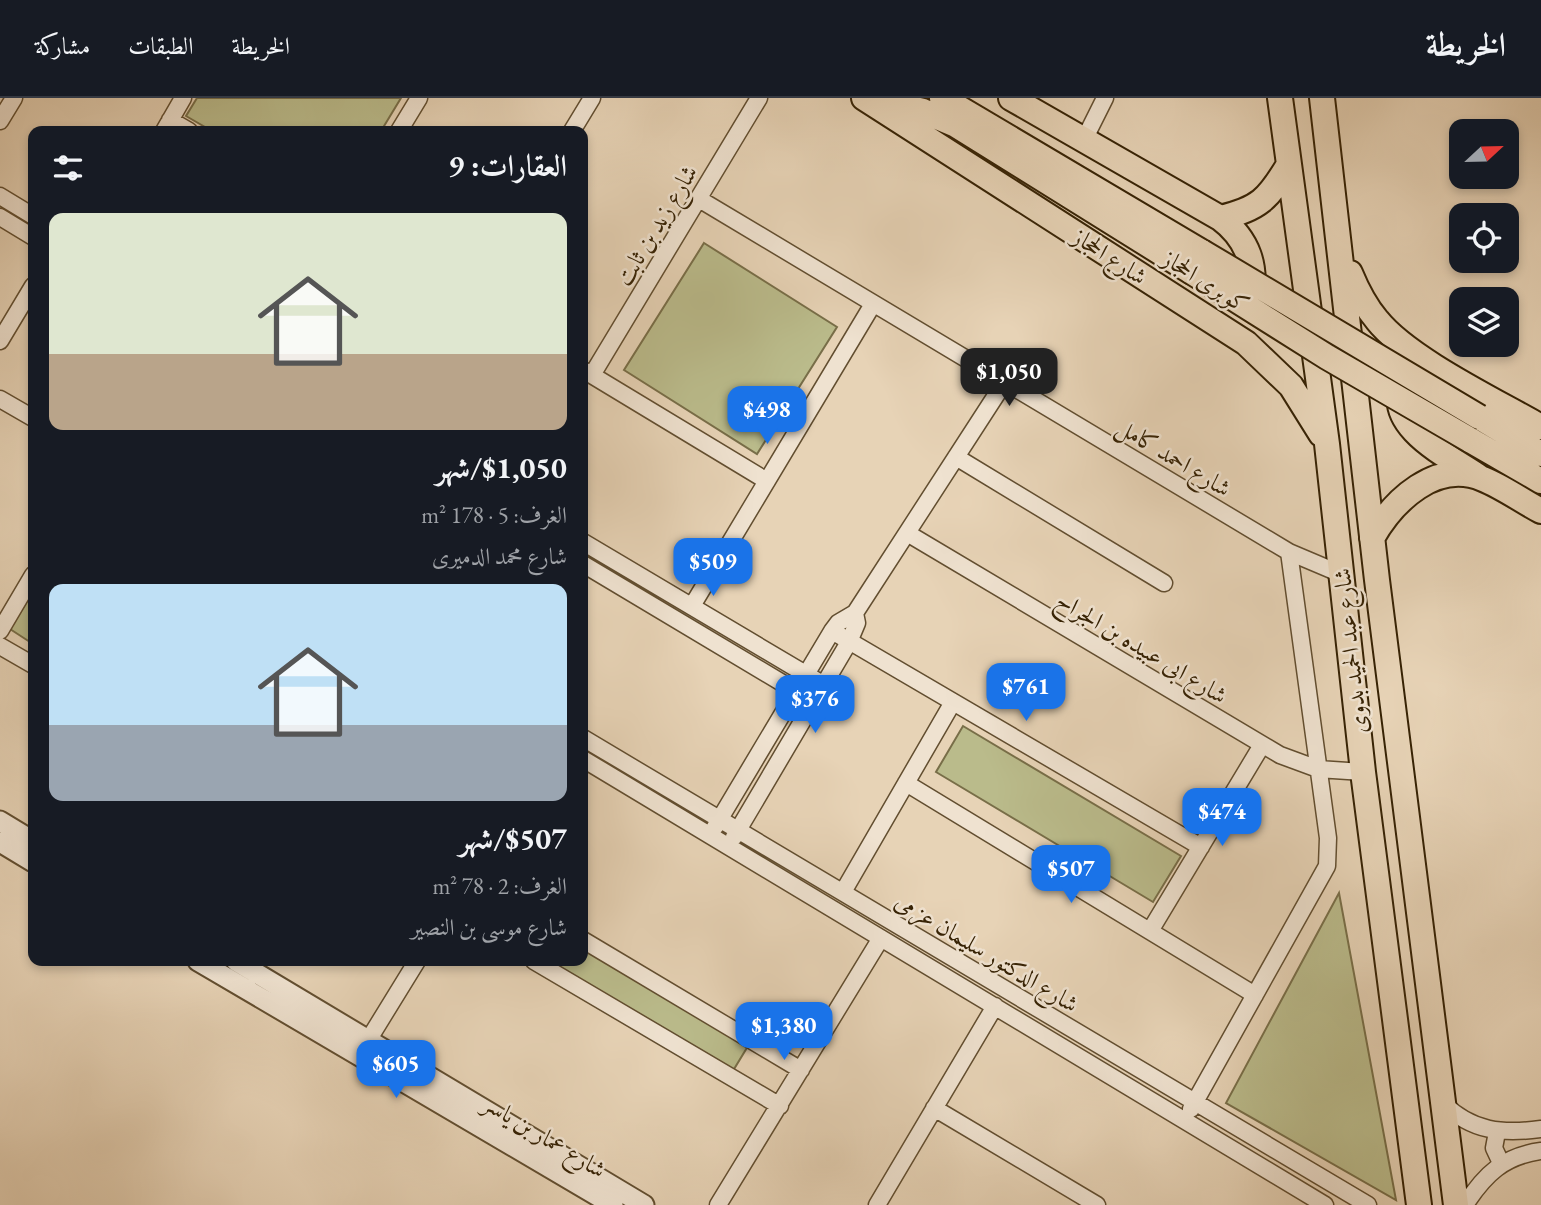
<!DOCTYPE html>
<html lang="ar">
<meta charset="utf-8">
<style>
:root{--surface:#171b24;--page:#242831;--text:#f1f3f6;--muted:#9ea1a6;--line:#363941;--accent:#1a73e8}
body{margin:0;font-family:"EB Garamond",Amiri,serif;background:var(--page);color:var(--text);direction:rtl;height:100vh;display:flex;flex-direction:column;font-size:26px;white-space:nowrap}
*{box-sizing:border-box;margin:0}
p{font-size:23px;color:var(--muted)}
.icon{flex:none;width:38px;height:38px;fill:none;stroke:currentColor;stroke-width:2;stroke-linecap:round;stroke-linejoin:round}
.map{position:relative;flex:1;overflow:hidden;direction:ltr}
.side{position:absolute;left:28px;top:28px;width:560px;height:840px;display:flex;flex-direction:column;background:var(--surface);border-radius:14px;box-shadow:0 4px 10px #0003;direction:rtl}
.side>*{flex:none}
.needle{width:46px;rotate:68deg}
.tools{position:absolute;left:1449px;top:21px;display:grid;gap:14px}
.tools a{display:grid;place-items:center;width:70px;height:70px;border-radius:14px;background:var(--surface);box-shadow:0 4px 10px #0003;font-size:35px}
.price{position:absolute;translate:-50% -60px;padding:0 16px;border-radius:14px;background:var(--accent);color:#fff;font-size:23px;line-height:46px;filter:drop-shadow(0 2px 4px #0008)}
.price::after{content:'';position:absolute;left:50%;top:42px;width:21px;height:16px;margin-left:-10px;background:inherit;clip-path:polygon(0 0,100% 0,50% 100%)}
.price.active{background:#222;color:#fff}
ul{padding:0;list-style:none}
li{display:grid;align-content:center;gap:14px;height:371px;padding:0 21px}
li span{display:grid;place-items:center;height:217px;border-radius:14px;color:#555}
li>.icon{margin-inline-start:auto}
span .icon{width:126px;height:126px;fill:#fffc;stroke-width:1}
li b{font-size:30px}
h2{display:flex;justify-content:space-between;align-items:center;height:84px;padding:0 21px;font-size:30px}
header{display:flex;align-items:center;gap:42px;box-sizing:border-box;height:98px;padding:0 35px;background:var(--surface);border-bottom:2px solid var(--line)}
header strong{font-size:33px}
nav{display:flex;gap:38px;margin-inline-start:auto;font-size:24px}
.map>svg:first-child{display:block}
</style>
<header>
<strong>الخريطة</strong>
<nav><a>الخريطة</a><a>الطبقات</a><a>مشاركة</a></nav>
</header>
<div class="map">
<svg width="1541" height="1107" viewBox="0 0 1541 1107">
<rect width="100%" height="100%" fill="#e7d3b6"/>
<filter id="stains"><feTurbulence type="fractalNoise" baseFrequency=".00286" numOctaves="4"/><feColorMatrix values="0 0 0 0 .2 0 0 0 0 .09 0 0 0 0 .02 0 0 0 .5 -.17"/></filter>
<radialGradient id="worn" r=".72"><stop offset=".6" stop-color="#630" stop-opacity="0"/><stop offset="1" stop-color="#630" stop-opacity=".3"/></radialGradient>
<path fill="#babb8b" stroke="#786e48" stroke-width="2" d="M197 0H401L381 33H212L186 18Z
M704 145 837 229 757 356 624 272Z
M33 493V546L10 531Z
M963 628 1181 758 1153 804 936 674Z
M1339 795 1396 1102 1226 1005Z
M583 846 748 948 731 976 547 863H583Z"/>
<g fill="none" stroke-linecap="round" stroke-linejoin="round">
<defs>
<path id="minor" d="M170 22 189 33
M0 23 14 0
M164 33 183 0
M399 33 419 0
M572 33 592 0
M1084 42 1105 0
M0 98 33 118
M699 101 1289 454 1341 476
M0 119 33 139
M0 243 33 188
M585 273 767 383
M592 277 759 0
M0 301 33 320
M956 359 1164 485
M907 435 1280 657 1318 671 1363 674
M583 444 824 587
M583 466 814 604
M692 508 873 206
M0 533 33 477
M832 533 1201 749
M0 548 33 567
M583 640 1368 1107
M583 661 1325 1107
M906 685 1255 897
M715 729 832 533 838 525 855 515 1004 285
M734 739 849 544 857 525 855 515
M843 794 953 604
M1150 833 1262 647
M583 842 801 972
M534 863 780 1008
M369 941 417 863
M1443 1005C1472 1034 1503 1036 1541 1031
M934 1010 1097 1107
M1191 1011 1327 768 1328 740 1289 454
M1497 1034 1494 1050 1501 1065
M718 1107 881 840
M877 1107 995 908
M1465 1107C1485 1076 1504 1058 1541 1053"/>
<path id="tertiary" d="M0 723 33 743
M0 744 33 764
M198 863 613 1107
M236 863 644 1107"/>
<path id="primary" d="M864 0 1246 245 1291 288 1321 336
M942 0 1202 154
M1011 0 1220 120C1259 111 1268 101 1288 68
M1280 0 1327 346 1363 674 1419 1107
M1322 0 1377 482 1456 1107
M879 2 923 13 956 27 1192 174
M1220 120C1248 141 1258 169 1250 203
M1350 175C1357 192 1365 208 1377 222 1408 261 1496 303 1541 329
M1403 286C1384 330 1451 359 1479 379
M1479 319 1541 356
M1470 342 1541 383
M1372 440C1393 403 1436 361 1483 381 1503 389 1522 403 1541 413"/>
</defs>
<use href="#minor" stroke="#624e30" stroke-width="19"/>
<use href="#tertiary" stroke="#624e30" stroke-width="23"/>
<use href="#primary" stroke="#362204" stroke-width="28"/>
<use href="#minor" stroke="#efe2d0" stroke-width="16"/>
<use href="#tertiary" stroke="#efe2d0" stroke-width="19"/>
<use href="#primary" stroke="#e7d3b6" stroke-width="24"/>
<defs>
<path id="primary-bridge" d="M1202 154 1479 319
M1192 174 1327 259 1470 342"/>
</defs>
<use href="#primary-bridge" stroke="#362204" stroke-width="28" stroke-linecap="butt"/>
<use href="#primary-bridge" stroke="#e7d3b6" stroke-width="24"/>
</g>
<g text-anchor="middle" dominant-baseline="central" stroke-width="5" stroke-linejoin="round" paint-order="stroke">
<g font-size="24" fill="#362204" stroke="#efe2d0">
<text transform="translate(656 127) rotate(-59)">شارع زيد بن ثابت</text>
<text transform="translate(1110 158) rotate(33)">شارع الحجاز</text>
<text transform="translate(1206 183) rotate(32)">كوبرى الحجاز</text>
<text transform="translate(1174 359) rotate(31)">شارع احمد كامل</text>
<text transform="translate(1142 549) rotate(31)">شارع ابى عبيده بن الجراح</text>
<text transform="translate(1350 553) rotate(-96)">شارع عبد الحميد بدوى</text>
<text transform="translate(987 854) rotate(31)">شارع الدكتور سليمان عزمى</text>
<text transform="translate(545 1038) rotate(31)">شارع عمار بن ياسر</text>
</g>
</g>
<rect width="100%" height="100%" filter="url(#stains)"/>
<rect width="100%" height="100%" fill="url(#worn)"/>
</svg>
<div class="tools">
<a><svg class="needle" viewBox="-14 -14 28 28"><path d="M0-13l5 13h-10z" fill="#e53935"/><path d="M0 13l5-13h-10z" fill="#9ea1a6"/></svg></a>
<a><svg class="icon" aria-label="locate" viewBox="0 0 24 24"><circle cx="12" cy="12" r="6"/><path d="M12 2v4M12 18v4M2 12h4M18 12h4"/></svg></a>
<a><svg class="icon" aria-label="layers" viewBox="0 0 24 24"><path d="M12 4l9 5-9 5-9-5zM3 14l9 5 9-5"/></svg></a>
</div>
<b class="price active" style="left:1009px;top:310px">$1,050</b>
<b class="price" style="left:767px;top:348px">$498</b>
<b class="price" style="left:713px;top:500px">$509</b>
<b class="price" style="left:1026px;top:625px">$761</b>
<b class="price" style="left:815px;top:637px">$376</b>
<b class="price" style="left:1222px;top:750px">$474</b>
<b class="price" style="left:1071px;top:807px">$507</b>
<b class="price" style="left:784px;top:964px">$1,380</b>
<b class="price" style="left:396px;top:1002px">$605</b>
<section class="side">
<h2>العقارات: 9<svg class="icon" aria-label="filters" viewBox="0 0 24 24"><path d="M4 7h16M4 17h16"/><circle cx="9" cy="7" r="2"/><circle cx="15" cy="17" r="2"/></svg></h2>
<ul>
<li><span style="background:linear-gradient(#dfe7d0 65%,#b9a48a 0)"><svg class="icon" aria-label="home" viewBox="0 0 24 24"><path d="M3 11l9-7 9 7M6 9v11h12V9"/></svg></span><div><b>$1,050/شهر</b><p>الغرف: 5 · 178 m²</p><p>شارع محمد الدميرى</p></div></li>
<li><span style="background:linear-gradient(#bfe0f5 65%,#9aa5b1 0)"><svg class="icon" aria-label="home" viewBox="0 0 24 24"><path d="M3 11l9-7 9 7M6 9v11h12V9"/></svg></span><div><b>$507/شهر</b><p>الغرف: 2 · 78 m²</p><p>شارع موسى بن النصير</p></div></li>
</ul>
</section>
</div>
